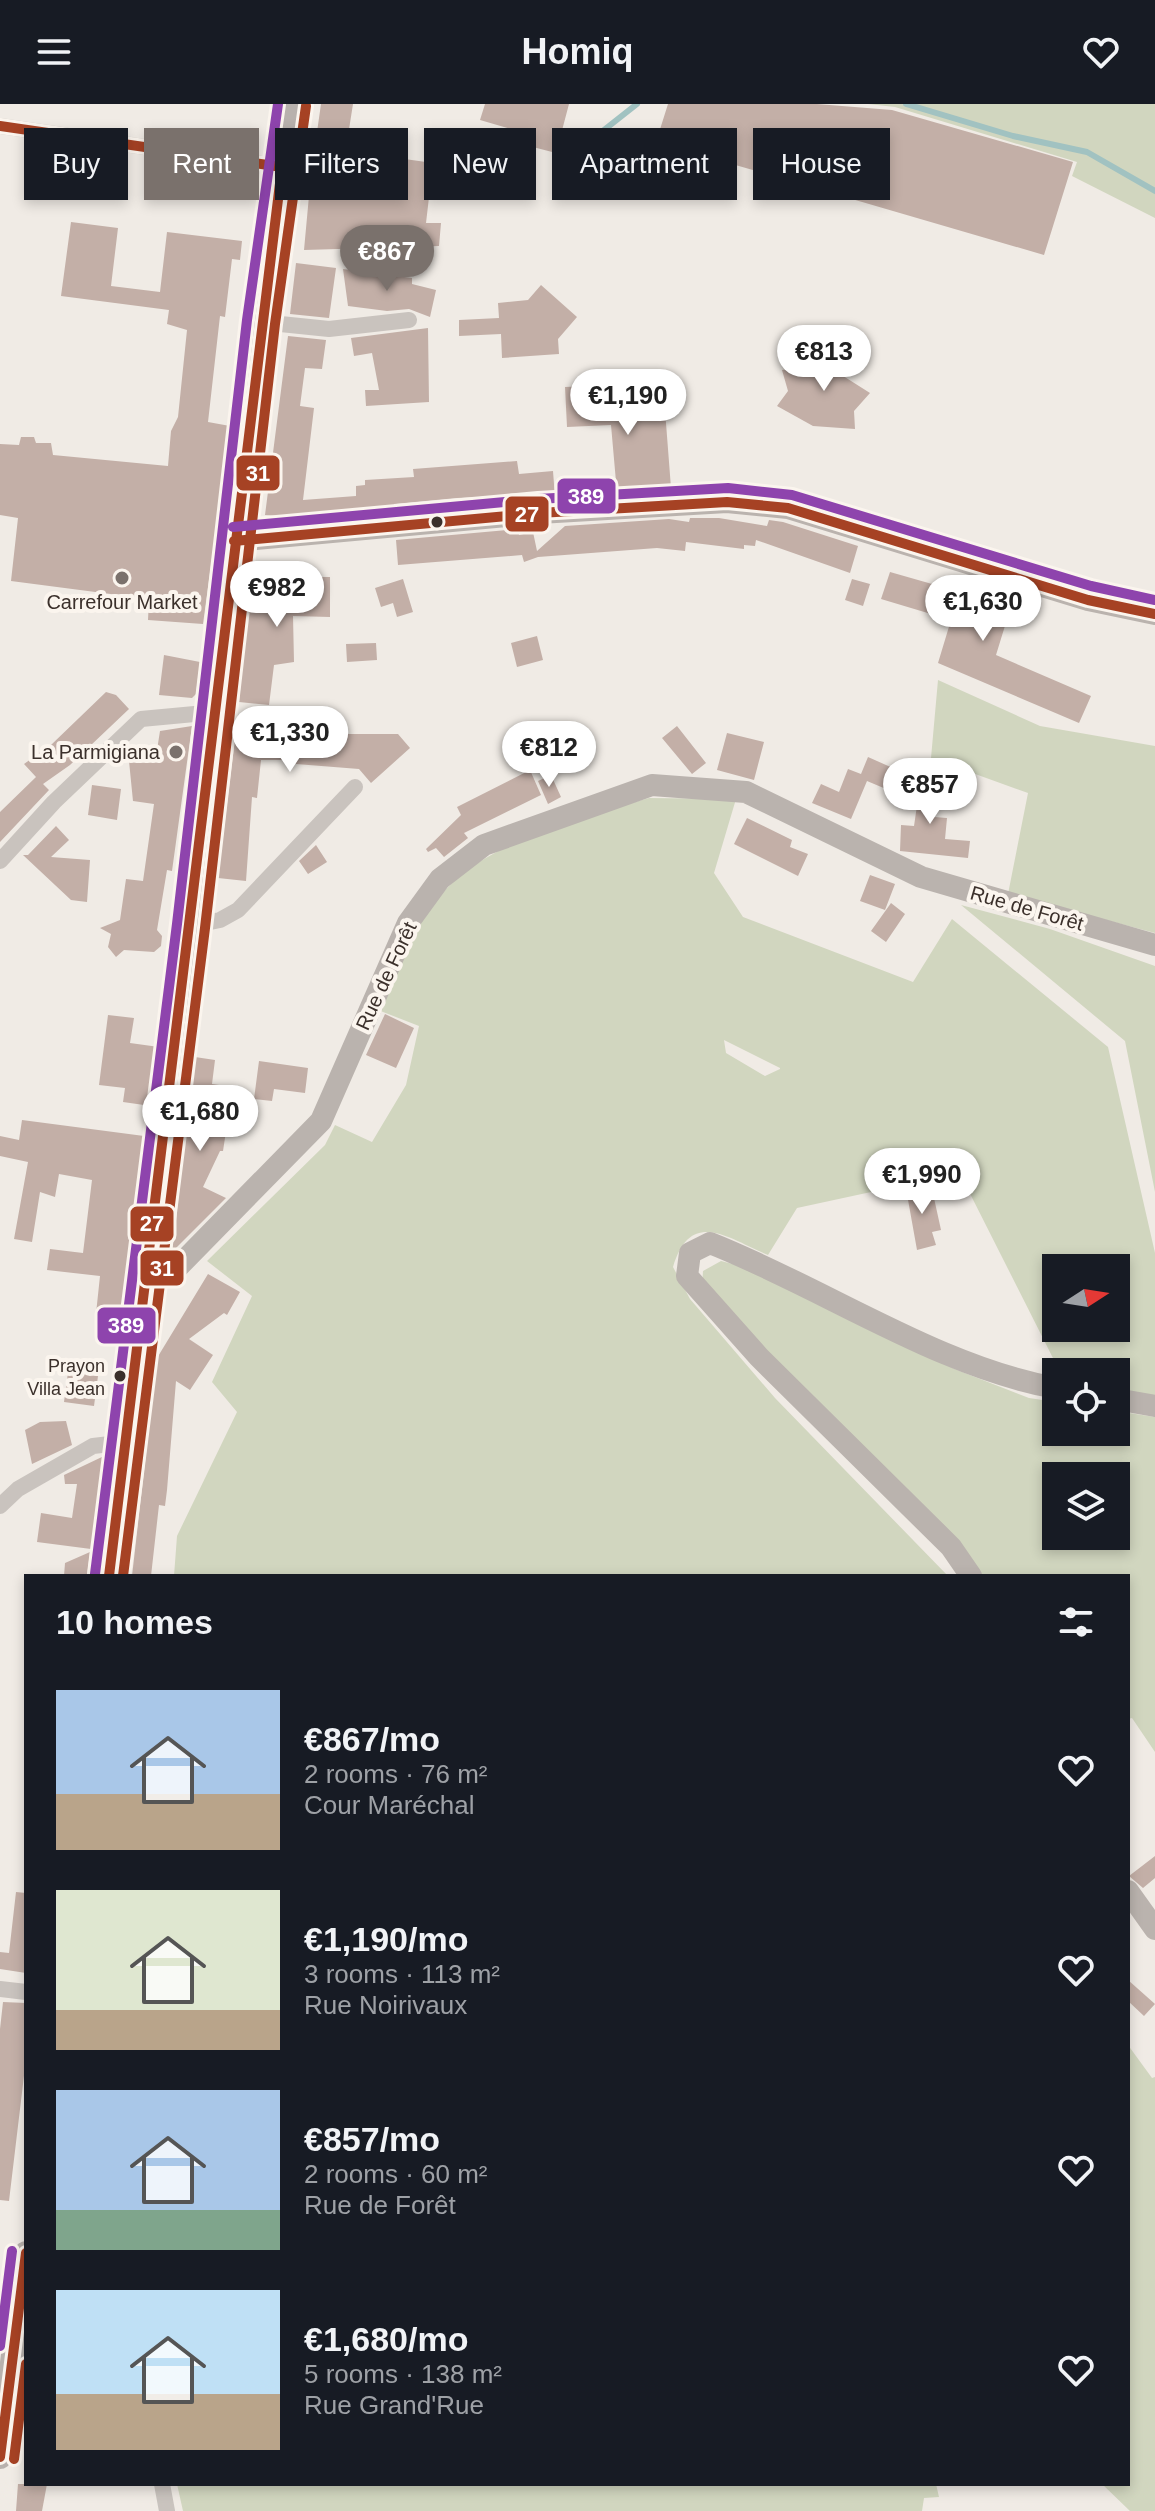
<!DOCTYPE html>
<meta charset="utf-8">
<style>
:root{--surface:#171b24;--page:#20242c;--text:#f1f3f6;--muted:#9ea1a6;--accent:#7a716c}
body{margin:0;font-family:Arial,sans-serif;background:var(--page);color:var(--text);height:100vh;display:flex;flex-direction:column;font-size:30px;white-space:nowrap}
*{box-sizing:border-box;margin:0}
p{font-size:26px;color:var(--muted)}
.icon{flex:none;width:44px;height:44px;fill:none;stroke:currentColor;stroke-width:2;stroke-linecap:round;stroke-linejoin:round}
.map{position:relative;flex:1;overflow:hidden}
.sheet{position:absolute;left:24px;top:1470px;width:1106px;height:912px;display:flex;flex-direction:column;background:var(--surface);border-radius:0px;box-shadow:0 4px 12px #0003}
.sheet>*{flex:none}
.banner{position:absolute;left:24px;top:24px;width:1108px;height:72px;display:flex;gap:16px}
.needle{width:52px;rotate:78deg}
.buttons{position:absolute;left:1042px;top:1150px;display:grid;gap:16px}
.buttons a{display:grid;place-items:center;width:88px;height:88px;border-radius:0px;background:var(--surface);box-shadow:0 4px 12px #0003;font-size:40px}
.price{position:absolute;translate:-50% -68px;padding:0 18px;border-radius:28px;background:#fff;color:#222;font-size:26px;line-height:52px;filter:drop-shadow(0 2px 4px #0008)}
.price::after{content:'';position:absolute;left:50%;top:48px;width:24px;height:18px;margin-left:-12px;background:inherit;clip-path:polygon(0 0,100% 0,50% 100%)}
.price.selected{background:var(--accent);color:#fff}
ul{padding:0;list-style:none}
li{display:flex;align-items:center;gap:24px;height:200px;padding:0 32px}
li span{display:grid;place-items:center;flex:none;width:224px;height:160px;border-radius:0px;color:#555}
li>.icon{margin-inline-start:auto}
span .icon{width:96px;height:96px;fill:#fffc;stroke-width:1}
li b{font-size:34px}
h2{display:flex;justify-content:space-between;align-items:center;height:96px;padding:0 32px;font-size:34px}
.pill{padding:0 28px;border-radius:0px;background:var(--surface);box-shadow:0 4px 12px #0003;font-size:28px;line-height:72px}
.pill.selected{background:var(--accent);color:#fff}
header{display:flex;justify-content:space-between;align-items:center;height:104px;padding:0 32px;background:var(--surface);font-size:36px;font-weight:700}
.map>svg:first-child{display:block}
</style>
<header><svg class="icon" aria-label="menu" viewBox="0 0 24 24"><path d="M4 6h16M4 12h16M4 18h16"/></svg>Homiq<svg class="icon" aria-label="heart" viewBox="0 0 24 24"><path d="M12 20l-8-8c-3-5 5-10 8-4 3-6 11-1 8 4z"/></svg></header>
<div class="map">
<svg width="1155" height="2407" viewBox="0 0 1155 2407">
<rect width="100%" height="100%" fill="#f0ebe5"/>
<path fill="#d1d6bf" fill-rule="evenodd" d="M868 0H1155V114L1072 72 1077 58 895 3Z
M938 576 1040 622 1155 642V829L1008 790 1028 689 931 654Z
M649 694 736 695 714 769 743 813 913 878 952 815 1108 943 1155 1149V1292L1116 1286V1268H1060L948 1046 871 1088 797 1104 768 1151C729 1135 691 1103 673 1163L690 1195 775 1294 948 1472H174L177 1432 237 1308 212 1278 252 1192 207 1157 325 1041 335 1021 372 1038 406 981 419 922 378 906C398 865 416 816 448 783 495 735 586 713 649 694ZM724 936 780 964V965L765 972 726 949ZM1056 1164H1116V1224H1056Z
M961 801 1050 825 1155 862V1088L1125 937Z
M721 1157 756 1166 957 1266 1029 1294 1056 1298V1328H1116V1307L1155 1313V1648L1132 1614 1128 1615V1472H980L702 1183 703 1167ZM1056 1372H1116V1432H1056Z
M1128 1941 1152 1974 1155 1973V2407H1130L1102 2380H1128Z
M177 2380H936L939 2393 924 2394 922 2407H183Z"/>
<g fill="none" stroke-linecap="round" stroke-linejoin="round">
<path stroke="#a1c2c1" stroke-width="6" d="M906 0 1013 32 1087 48 1155 87
M571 52 637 0"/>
</g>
<path fill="#c3afa7" d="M321 0H353L347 38 316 35Z
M485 0H569L556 49 529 42 532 31 480 16Z
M668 0H817L892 6 1073 58 1044 151 732 60 727 70 709 66 708 71 686 65V71L665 65 662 77 644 76Z
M362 49 433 59 426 119H441L439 142 304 146 310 81 356 86Z
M71 118 118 124 111 182 160 188 167 128 242 137 240 156 232 155 225 213 220 212 208 318 230 322 203 520 148 516 149 495 11 477 18 414 0 411V340L19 341 21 333H34L36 339H51L53 351 168 362 171 327 178 313 187 226 167 220 169 206 61 192Z
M296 159 336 164 329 214 290 210Z
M343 165 412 174V180L436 186 430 213 409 205 387 207 348 202Z
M541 181 577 213 558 235 559 250 502 254 501 230 459 232V216L499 214 498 199 528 196Z
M428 224 429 298 366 302 365 286H379L372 249 354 252 351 234Z
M288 232 326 236 322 265 305 264 300 302 314 304 303 396 356 392V382L365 381V376L414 373 413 365 517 357 519 370 553 367 555 393 520 397V391L457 394 394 400V405L289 413 265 411Z
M842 233 852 238 840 270 870 289 854 307 855 325 813 322 777 302 788 287 782 266 805 262 826 265Z
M586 282 587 298 664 293 671 384 617 389 611 321 567 323 565 283Z
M690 414H719L767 422 769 416 783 418 858 442 850 469 756 436 755 442 744 441V445L686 438 685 447 657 444 538 453 524 458 522 451 398 461 396 436 518 425 519 431 533 428 537 447 565 422 669 415 689 418Z
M890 468 960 488 962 483 1012 499 996 551 1091 592 1079 619 938 559 951 516 881 495Z
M297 473H330V513L293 512 294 558 274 561 269 601 239 598 250 479 296 477Z
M403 475 413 508 397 513 393 499 381 503 375 484Z
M852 475 870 480 863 502 845 496Z
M537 532 543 556 517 563 511 539Z
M376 539 377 556 347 558 346 540Z
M164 551 200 558 196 590 192 594 159 591Z
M106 588 116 591 129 605 70 661 43 680 49 686 0 738V708L36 673 24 660 52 640Z
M268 616 267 630H398L410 644 371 679 359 665 296 660V656H261L257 694 252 693 246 777 218 774 237 618Z
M192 622 172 767 167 766 157 826 162 832 161 842 154 848 124 846 116 853 108 843 111 830 100 824 120 816 126 775 143 777 154 700 133 697 128 647 157 646 160 627Z
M677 622 706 659 692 670 662 634Z
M727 629 764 638 754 676 717 666Z
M868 653 895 665 886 685 867 677 851 715 812 699 821 680 839 688 848 665 861 670Z
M530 666 541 691 464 729 468 734 444 753 436 744 428 748 426 745 461 711 457 703Z
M915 668 939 681 934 713 947 714 945 735 970 737 968 754 900 747 901 721 914 722 919 688 908 682Z
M551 671 561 693 548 700 538 677Z
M92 681 121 685 117 716 88 711Z
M747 714 792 736 790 743 808 750 798 772 734 740Z
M56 722 69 736 51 753 90 756 87 798 71 796 23 751H28Z
M316 741 327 758 308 770 299 757Z
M870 771 895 780 885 806 860 797Z
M891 799 905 810 886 838 871 827Z
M385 910 414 924 396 964 366 951Z
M108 911 134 914 130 939 159 943 151 1002 123 998 125 984 99 981Z
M195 953 215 956 212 980 219 981 215 1012 228 1014 223 1047H220L203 1083 226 1094 172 1148Z
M259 957 308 964 305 989 274 985 272 997 254 995Z
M22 1016 144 1032 120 1221 95 1219 100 1172 47 1166 50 1145 83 1149 92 1076 59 1070 55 1093 40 1088 32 1138 14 1135 28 1058 0 1052V1032L19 1036Z
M920 1076 925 1096 934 1094 941 1126 932 1128 936 1141 917 1146 905 1079Z
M208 1170 240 1188 227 1211 224 1209 189 1235 213 1251 190 1286 176 1277 167 1386 165 1402 159 1401 151 1472H132L157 1254Z
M68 1268 98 1272 94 1302 64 1298Z
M66 1317 72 1341 32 1360 25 1326 40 1318Z
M104 1352 91 1445 37 1438 41 1409 72 1414 77 1380H65L64 1371Z
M90 1448 87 1472H64L65 1459Z
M1155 1752V1774L1143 1784 1129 1772Z
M16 1788 26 1789V1869L0 1865V1848L9 1849Z
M1128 1876 1155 1900 1144 1912 1128 1897Z
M3 1898 26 1899V1955L9 2097 0 2096V1925Z
M18 2380H47L42 2407H16Z"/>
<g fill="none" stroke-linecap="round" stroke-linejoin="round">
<path stroke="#c9c3be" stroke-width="16" d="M0 22 282 63
M261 218 329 225 409 216
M0 757 54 698 141 615 216 608
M191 822 220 816 238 806 355 683
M0 1402 18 1385 93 1342 127 1338
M0 1885 26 1888
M162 2380 167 2407"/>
<path stroke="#bab3ae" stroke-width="22" d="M234 437 539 409 727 398 788 404 1088 496 1155 510
M147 1175 175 1166 321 1017 408 819 440 775 484 741 652 681 746 688 921 773 1155 841
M1116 1295 1155 1302
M971 1472 951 1443 759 1253 687 1172 690 1149 710 1139C824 1184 938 1263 1056 1284
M1128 1787 1155 1825"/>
<path stroke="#b8b1ad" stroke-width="24" d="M109 1472 191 822 261 218 292 0
M0 2353 26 2149"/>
<defs>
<path id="bus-1" d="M0 22 282 63
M234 437 539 409 727 398 788 404 1088 496 1155 510
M109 1472 282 63
M0 2353 26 2149"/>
<path id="bus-2" d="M123 1472 205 824 275 220 306 2
M14 2355 26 2260"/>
<path id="bus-3" d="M233 423 538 395 728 384 792 391 1091 482 1155 496
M95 1470 177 820 247 216 278 0
M0 2242 12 2147"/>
</defs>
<use href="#bus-1" stroke="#fbf5ee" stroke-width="16"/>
<use href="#bus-2" stroke="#fbf5ee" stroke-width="16"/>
<use href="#bus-3" stroke="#fbf5ee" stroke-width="16"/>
<use href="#bus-1" stroke="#a64224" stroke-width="10"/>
<use href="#bus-2" stroke="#a64224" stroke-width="10"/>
<use href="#bus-3" stroke="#8e44ad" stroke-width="10"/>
</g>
<g fill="#3b302b" stroke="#fbf5ee" stroke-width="3">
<circle cx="437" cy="418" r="7"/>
<circle cx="120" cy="1272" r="7"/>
</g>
<g fill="#7a716c" stroke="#fbf5ee" stroke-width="3">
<circle cx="122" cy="474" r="8"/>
<circle cx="176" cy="648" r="8"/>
</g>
<g text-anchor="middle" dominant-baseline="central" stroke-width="8" stroke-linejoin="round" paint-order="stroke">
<g font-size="18" fill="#3b302b" stroke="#fbf5ee" text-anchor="end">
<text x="105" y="1262">Prayon<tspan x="105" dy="23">Villa Jean</tspan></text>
</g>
<g font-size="20" fill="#3b302b" stroke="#fbf5ee">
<text x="122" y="498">Carrefour Market</text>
<text x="160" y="648" text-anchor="end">La Parmigiana</text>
</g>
<g font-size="20" fill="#3b302b" stroke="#fbf5ee">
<text transform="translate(1027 804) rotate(16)">Rue de Forêt</text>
<text transform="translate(386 872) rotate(-65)">Rue de Forêt</text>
</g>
</g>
<g stroke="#fbf5ee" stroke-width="3">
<rect x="235" y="350" width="46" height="38" rx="8" fill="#a64224"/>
<rect x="556" y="373" width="61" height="38" rx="8" fill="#8e44ad"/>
<rect x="504" y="391" width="46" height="38" rx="8" fill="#a64224"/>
<rect x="129" y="1101" width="46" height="38" rx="8" fill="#a64224"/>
<rect x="139" y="1145" width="46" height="38" rx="8" fill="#a64224"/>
<rect x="96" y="1202" width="61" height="39" rx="8" fill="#8e44ad"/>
</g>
<g font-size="22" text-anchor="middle" font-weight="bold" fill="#fff">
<text x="258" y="377">31</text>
<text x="586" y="400">389</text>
<text x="527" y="418">27</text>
<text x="152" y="1127">27</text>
<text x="162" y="1172">31</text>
<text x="126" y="1229">389</text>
</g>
</svg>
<div class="buttons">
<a><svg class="needle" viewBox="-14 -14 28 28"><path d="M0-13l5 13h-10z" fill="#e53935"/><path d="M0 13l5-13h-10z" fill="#9ea1a6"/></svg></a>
<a><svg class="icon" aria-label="locate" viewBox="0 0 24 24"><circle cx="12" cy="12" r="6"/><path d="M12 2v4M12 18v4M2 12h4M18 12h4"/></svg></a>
<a><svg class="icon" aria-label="layers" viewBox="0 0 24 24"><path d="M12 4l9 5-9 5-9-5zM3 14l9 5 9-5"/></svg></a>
</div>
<b class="price selected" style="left:387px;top:189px">€867</b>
<b class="price" style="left:824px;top:289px">€813</b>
<b class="price" style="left:628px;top:333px">€1,190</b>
<b class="price" style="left:277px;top:525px">€982</b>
<b class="price" style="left:983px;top:539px">€1,630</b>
<b class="price" style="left:290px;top:670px">€1,330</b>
<b class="price" style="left:549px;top:685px">€812</b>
<b class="price" style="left:930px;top:722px">€857</b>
<b class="price" style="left:200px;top:1049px">€1,680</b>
<b class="price" style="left:922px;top:1112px">€1,990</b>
<div class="banner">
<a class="pill">Buy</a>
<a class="pill selected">Rent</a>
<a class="pill">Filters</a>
<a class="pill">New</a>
<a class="pill">Apartment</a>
<a class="pill">House</a>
</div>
<section class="sheet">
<h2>10 homes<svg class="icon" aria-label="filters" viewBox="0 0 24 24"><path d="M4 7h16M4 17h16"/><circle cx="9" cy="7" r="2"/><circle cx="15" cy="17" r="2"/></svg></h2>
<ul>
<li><span style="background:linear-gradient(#a9c7e8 65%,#b9a48a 0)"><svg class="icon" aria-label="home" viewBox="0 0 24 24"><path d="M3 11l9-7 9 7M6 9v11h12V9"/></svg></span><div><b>€867/mo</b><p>2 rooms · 76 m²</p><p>Cour Maréchal</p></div><svg class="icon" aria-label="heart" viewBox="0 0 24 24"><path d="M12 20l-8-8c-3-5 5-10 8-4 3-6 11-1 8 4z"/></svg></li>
<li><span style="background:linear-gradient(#dfe7d0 75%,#b9a48a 0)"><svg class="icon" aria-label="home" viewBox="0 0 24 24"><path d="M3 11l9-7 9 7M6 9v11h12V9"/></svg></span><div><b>€1,190/mo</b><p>3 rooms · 113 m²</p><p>Rue Noirivaux</p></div><svg class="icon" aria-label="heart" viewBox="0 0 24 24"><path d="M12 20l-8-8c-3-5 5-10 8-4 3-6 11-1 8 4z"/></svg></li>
<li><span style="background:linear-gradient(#a9c7e8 75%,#7fa58c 0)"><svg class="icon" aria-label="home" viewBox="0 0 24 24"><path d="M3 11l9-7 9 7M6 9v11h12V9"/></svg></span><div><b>€857/mo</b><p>2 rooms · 60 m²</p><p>Rue de Forêt</p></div><svg class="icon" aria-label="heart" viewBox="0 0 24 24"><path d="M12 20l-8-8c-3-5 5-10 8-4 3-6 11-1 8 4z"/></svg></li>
<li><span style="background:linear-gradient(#bfe0f5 65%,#b9a48a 0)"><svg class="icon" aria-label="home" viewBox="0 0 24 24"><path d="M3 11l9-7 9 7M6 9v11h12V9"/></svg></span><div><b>€1,680/mo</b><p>5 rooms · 138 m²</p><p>Rue Grand'Rue</p></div><svg class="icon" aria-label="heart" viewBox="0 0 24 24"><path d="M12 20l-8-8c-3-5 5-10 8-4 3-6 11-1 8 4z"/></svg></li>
</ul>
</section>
</div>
